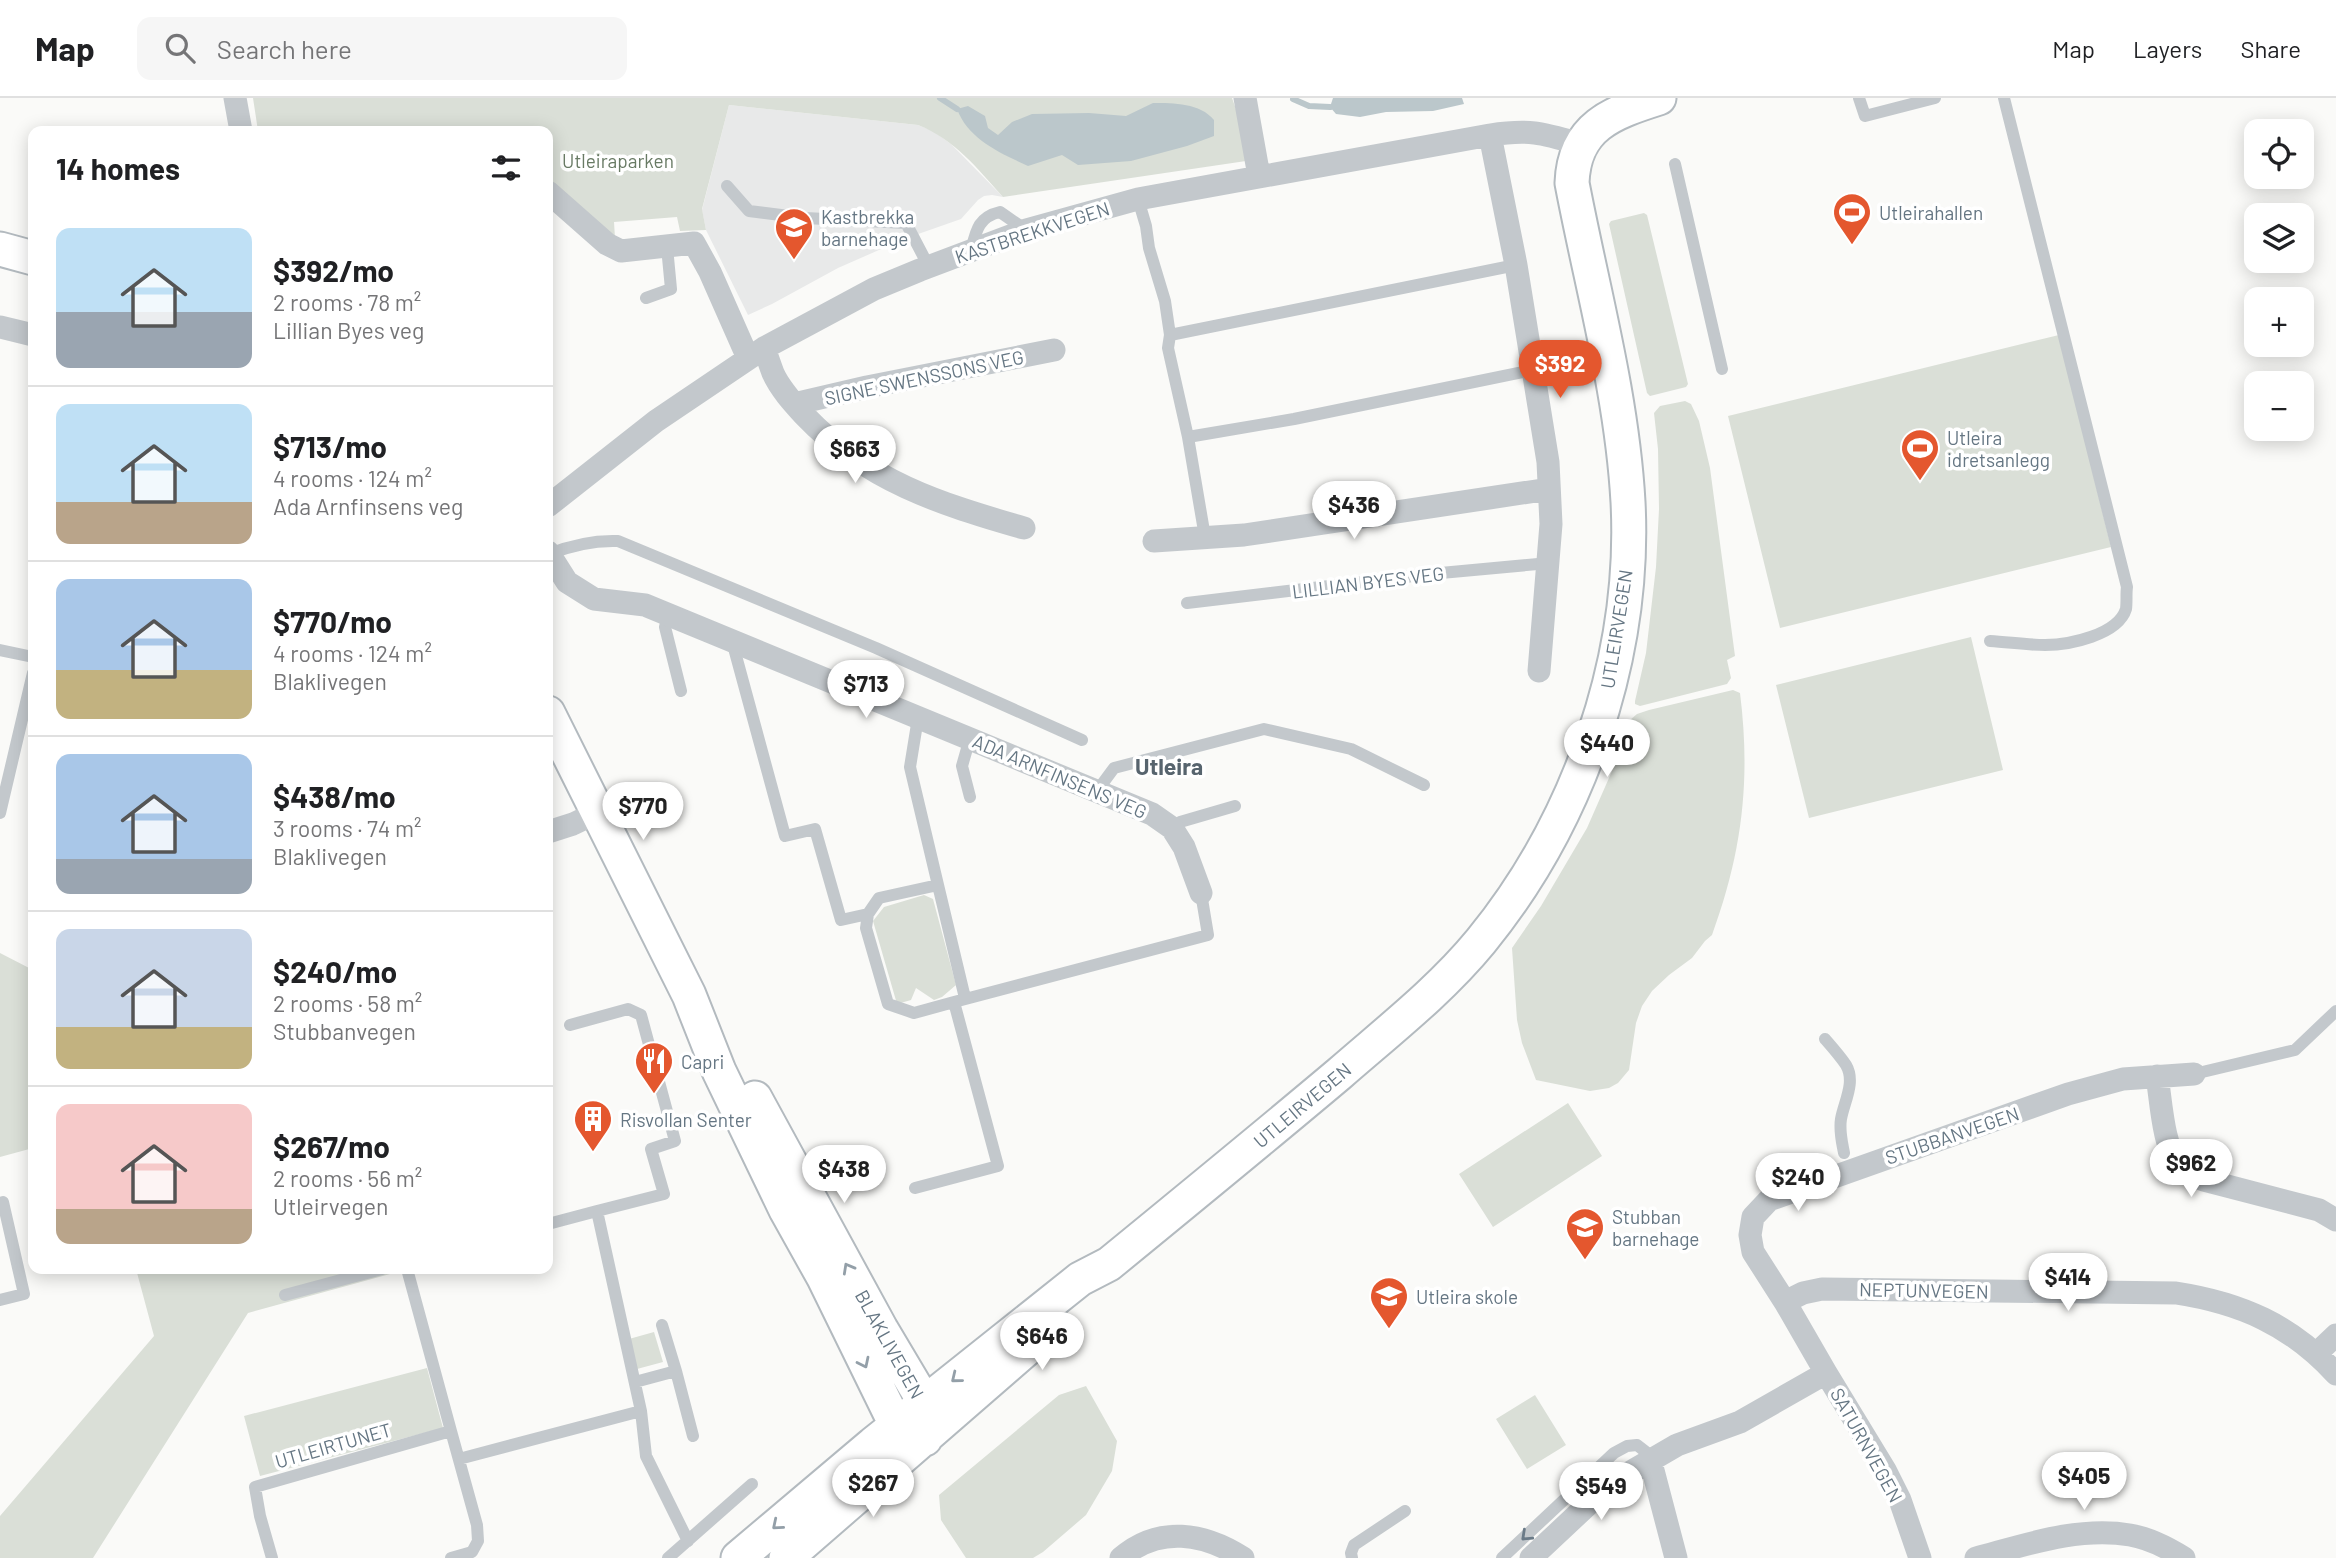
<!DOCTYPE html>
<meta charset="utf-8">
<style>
:root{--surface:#fff;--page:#f6f6f6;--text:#202124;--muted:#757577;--line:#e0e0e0;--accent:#e4572e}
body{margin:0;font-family:Barlow,sans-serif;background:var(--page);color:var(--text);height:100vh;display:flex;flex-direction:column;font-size:26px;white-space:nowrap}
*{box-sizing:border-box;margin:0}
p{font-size:23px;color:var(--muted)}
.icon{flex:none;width:38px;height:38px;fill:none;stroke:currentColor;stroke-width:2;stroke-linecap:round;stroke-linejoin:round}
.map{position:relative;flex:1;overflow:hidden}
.sheet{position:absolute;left:28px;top:28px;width:525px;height:1148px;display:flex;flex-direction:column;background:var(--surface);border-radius:14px;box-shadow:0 4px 18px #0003}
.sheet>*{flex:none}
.buttons{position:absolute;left:2244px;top:21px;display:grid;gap:14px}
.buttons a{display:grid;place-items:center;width:70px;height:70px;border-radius:14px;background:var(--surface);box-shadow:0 4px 18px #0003;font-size:35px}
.price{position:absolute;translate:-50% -60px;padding:0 16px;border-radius:24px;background:#fff;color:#222;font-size:23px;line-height:46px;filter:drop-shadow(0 2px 4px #0008)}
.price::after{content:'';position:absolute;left:50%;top:42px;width:21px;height:16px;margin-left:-10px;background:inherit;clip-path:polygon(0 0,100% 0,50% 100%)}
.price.current{background:var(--accent);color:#fff}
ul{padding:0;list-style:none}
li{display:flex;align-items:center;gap:21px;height:175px;padding:0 28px}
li+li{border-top:2px solid var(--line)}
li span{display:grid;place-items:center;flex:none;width:196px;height:140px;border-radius:14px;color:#555}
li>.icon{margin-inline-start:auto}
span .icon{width:84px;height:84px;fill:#fffc;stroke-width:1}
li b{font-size:30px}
h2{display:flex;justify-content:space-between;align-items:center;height:84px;padding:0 28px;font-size:30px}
header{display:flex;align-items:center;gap:42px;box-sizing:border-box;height:98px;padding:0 35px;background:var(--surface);border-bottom:2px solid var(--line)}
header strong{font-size:33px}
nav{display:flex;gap:38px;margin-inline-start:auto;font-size:24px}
.search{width:490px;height:63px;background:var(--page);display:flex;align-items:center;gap:18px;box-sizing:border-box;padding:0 24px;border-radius:14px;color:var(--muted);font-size:26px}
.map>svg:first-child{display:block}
</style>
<header>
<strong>Map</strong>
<div class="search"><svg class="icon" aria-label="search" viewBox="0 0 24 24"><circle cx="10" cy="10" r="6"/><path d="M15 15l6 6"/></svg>Search here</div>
<nav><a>Map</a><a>Layers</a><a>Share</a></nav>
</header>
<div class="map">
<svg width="2336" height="1460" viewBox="0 0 2336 1460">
<rect width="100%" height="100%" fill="#fafaf8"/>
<path fill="#e8e9e9" d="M729 7 918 27 933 33 951 46 1003 99 992 97 984 98 978 102 961 121 904 141 838 170 772 206 748 217 706 132 702 112Z"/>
<path fill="#dadfd7" d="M253 0H1232L1238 17 1246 63 1003 99C978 71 954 41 918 27L729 7 702 111 706 132 680 133 677 119 614 124 615 140 604 134 548 80V33H258Z
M1644 115 1647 117 1688 286 1686 289 1650 298 1647 295 1609 126 1611 123Z
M2059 237 2111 449 1780 530 1728 318Z
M1685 303 1691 306 1699 323 1710 370 1735 558 1727 562 1731 580 1727 586 1640 608 1635 606V603L1646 555 1656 469 1659 411 1658 351 1654 315 1660 308Z
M1971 539 2003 672 1809 720 1776 587Z
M1733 592 1740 595C1751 683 1742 755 1712 837L1705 843 1692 860 1669 877 1652 893 1642 908 1636 925 1629 972 1618 985 1609 990 1590 993 1536 982 1522 945 1517 922 1512 850 1541 808 1587 730 1616 664 1630 622 1637 616 1649 612Z
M924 797 933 801 956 887 942 899 934 902 916 890 911 902 897 906 873 823 884 809Z
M0 855 33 872V1050L0 1059Z
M1568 1005 1602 1058 1493 1129 1459 1076Z
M136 1171H400L401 1173 248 1215 93 1460H0V1418L154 1238Z
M654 1234 663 1264 637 1271 629 1241Z
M427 1270 443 1330 260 1378 244 1318Z
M1086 1288 1117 1343 1112 1373 1086 1417 1043 1454 1033 1460H966L941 1422 939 1397 1059 1297Z
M1535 1297 1566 1347 1527 1371 1496 1321Z"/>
<path fill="#bbc7cb" d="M1333 0H1462L1464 6 1433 13 1386 14 1360 19 1336 16 1330 9Z
M1153 5C1174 5 1200 5 1214 22V38L1187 48 1131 63 1078 67 1062 57 1028 68C1000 55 968 41 957 11L968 8 985 18 988 30 998 37 1012 24 1032 16 1089 15 1126 18Z"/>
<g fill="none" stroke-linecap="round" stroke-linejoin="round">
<path stroke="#bbc7cb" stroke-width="6" d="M940 0 957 11
M1293 1 1309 8 1330 9"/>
<defs>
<path id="secondary" d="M0 151 33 160
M548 615 689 897 719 973 786 1112 824 1180 896 1327 925 1341
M755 1000 881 1231 925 1305V1325
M738 1460 873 1346 1080 1181 1109 1166C1186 1103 1263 1040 1339 976 1387 934 1440 893 1481 843 1579 723 1636 560 1628 404 1622 296 1592 190 1572 85 1574 28 1612 15 1659 0
M786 1460 1038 1241"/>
</defs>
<use href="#secondary" stroke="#b3babf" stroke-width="37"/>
<path stroke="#c3c8cc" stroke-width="12" d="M1859 0 1865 18 1935 0
M1675 66 1722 271
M727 88 749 113 805 120 906 125 929 169
M1138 101 1146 128 1149 150 1165 203 1170 237 1168 250 1188 339 1205 439
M971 153C976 133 978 119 1000 114L1026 132
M646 200 671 191 667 149
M1170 237 1516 167
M1188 339 1294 321 1533 272
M549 456C572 447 593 442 618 443L876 550 1082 642
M1187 505 1430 476 1549 465
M668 517 665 529 681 593
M732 543 785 738 815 731 841 822 868 816
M1990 543C2008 544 2027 547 2045 547 2069 547 2118 537 2126 511 2127 504 2126 495 2127 489L2004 0
M0 552 33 559
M918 620 910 669 938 787
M1097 693 1114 670 1264 631 1351 651 1424 687
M970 699 962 668 970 640
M0 715 33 575
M1172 730 1180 724 1235 708
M954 904 914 915 888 906 866 830 868 816 879 800 938 787 965 900
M570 927 628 911 641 917 675 1043 651 1051 664 1096 597 1113 641 1313
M1825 941C1832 949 1840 958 1846 967 1856 984 1844 1004 1841 1021 1839 1033 1842 1044 1844 1055
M2194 976 2295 952 2336 913
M915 1090 998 1068 954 904 1208 837 1201 795
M548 1126 597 1113
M285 1197 382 1171
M0 1202 24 1196 3 1104
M662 1227 676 1273
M635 1284 676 1273 693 1338
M451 1333 477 1427 478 1443 472 1454 451 1460
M459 1361 641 1313 646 1358 688 1443
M272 1460 260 1418 255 1389 451 1333 407 1171
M668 1460 752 1386
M1352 1460 1351 1455 1354 1447 1405 1413
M1502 1460 1614 1355 1627 1348 1637 1347 1646 1354 1650 1361"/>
<path stroke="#c3c8cc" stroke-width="23" d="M235 0 241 33
M1245 0 1259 78
M1490 37 1516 167 1548 364 1551 426 1539 573
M548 94 607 146 621 153 694 145 710 174 748 260
M0 229 33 237
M764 250C767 258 770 267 773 275 780 291 794 306 805 318 867 383 940 406 1024 430
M794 306 867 289 1054 252
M548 408 656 323 764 250 874 191 920 172 1026 132 1138 101 1490 37C1530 31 1542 35 1580 46
M1154 443 1244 437 1549 391
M548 454 567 484 594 501 645 507 1152 716 1172 730 1184 749 1201 795
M548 734 573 726 598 714
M2157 978C2161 1002 2163 1051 2180 1069 2187 1076 2195 1079 2204 1082L2319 1112 2336 1122
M1785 1204 1803 1195 1822 1191 2176 1195C2241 1205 2291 1227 2336 1276
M2317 1255 2336 1237
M1826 1275 1885 1372 1900 1402 1920 1460
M1650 1361 1676 1460
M1121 1460C1159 1427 1204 1435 1243 1460
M1531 1460 1610 1386 1677 1347 1740 1324 1826 1275 1785 1204 1753 1154 1750 1137 1753 1119 1769 1102 2068 996 2123 981 2194 976
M1976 1460C2025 1447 2079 1428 2130 1437 2148 1440 2168 1450 2184 1460"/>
<use href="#secondary" stroke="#fff" stroke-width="33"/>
</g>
<defs><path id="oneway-chevron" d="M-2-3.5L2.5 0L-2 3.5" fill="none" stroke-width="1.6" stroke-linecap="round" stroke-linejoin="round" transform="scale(1.75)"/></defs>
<g stroke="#939fa8">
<use href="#oneway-chevron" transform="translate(848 1170) rotate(-119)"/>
<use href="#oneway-chevron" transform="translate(864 1265) rotate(64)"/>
<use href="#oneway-chevron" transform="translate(956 1280) rotate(141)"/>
<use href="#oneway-chevron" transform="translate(777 1427) rotate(140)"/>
</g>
<use stroke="#6a7a87" href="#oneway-chevron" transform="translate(1526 1438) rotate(137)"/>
<defs>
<symbol id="stadium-pin" viewBox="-11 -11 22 30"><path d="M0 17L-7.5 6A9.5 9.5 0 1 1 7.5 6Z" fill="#e4572e" stroke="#fff"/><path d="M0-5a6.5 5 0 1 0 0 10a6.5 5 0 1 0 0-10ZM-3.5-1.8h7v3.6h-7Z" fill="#fff"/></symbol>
<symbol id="school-pin" viewBox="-11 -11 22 30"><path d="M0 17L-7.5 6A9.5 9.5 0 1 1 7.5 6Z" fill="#e4572e" stroke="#fff"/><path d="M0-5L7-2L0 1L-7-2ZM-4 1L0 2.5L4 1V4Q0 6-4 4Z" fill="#fff"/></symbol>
<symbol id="restaurant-pin" viewBox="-11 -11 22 30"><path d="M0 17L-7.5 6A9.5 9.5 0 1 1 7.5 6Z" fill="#e4572e" stroke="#fff"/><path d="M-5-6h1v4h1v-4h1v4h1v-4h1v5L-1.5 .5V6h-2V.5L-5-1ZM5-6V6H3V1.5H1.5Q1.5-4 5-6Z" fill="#fff"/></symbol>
<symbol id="building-pin" viewBox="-11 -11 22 30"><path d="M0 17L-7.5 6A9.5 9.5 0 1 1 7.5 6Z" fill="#e4572e" stroke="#fff"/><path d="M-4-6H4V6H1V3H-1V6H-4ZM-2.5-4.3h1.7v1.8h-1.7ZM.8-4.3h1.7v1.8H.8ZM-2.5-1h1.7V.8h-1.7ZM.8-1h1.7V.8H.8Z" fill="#fff"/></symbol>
</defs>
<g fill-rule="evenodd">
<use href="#stadium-pin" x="1830" y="92" width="44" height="60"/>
<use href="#school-pin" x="772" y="107" width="44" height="60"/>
<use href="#stadium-pin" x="1898" y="328" width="44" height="60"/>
<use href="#restaurant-pin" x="632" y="941" width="44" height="60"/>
<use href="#building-pin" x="571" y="999" width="44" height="60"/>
<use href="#school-pin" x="1563" y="1107" width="44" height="60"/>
<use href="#school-pin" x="1367" y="1176" width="44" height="60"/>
</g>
<g text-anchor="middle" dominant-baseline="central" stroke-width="7" stroke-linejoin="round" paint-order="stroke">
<g font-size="19" fill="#687a64" stroke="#fff">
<text x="618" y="62">Utleiraparken</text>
</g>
<g font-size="19" fill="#657683" stroke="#fff" text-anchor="start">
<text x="1879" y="114">Utleirahallen</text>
<text x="821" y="118">Kastbrekka<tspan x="821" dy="22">barnehage</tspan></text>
<text x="1947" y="339">Utleira<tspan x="1947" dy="22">idretsanlegg</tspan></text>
<text x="681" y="963">Capri</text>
<text x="620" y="1021">Risvollan Senter</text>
<text x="1612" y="1118">Stubban<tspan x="1612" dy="22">barnehage</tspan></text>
<text x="1416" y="1198">Utleira skole</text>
</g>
<g font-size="19" fill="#657683" stroke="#fff">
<text transform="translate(1032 134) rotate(-18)">KASTBREKKVEGEN</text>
<text transform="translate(924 279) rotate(-12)">SIGNE SWENSSONS VEG</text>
<text transform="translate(1368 484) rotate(-7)">LILLIAN BYES VEG</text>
<text transform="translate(1616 531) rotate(-81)">UTLEIRVEGEN</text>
<text transform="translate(1060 678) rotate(23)">ADA ARNFINSENS VEG</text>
<text transform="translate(1302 1007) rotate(-40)">UTLEIRVEGEN</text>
<text transform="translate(1952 1037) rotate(-19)">STUBBANVEGEN</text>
<text transform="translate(1924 1192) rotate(1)">NEPTUNVEGEN</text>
<text transform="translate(890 1246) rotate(61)">BLAKLIVEGEN</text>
<text transform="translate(333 1347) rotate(-16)">UTLEIRTUNET</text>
<text transform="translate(1867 1347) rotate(61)">SATURNVEGEN</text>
</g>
<g font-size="23" font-weight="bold" fill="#57646e" stroke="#fff">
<text x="1169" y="668">Utleira</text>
</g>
</g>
</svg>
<div class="buttons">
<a><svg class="icon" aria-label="locate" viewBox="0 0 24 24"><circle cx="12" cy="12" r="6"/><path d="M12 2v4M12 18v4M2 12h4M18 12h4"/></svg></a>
<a><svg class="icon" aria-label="layers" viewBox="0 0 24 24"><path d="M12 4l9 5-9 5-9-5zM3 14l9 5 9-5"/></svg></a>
<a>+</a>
<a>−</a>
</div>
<b class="price current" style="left:1560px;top:302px">$392</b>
<b class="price" style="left:855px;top:387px">$663</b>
<b class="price" style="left:1354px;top:443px">$436</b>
<b class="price" style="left:866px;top:622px">$713</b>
<b class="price" style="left:1607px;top:681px">$440</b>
<b class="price" style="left:643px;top:744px">$770</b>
<b class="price" style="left:2191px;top:1101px">$962</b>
<b class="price" style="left:844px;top:1107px">$438</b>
<b class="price" style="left:1798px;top:1115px">$240</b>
<b class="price" style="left:2068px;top:1215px">$414</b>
<b class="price" style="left:1042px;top:1274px">$646</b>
<b class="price" style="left:2084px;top:1414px">$405</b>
<b class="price" style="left:873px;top:1421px">$267</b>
<b class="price" style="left:1601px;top:1424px">$549</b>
<section class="sheet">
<h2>14 homes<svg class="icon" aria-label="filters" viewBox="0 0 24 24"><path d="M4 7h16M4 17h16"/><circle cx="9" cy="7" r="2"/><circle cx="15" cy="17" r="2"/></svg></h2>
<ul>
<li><span style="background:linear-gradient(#bfe0f5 60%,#9aa5b1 0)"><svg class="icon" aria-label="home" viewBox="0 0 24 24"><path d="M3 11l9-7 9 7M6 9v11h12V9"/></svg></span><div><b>$392/mo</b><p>2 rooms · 78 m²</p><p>Lillian Byes veg</p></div></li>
<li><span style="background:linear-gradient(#bfe0f5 70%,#b9a48a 0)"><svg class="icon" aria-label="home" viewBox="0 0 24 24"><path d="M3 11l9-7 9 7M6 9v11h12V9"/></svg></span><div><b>$713/mo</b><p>4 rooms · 124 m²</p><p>Ada Arnfinsens veg</p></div></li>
<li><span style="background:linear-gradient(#a9c7e8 65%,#c2b280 0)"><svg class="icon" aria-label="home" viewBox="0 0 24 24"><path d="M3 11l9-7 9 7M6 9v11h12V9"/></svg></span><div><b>$770/mo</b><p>4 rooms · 124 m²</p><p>Blaklivegen</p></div></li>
<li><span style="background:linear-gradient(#a9c7e8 75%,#9aa5b1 0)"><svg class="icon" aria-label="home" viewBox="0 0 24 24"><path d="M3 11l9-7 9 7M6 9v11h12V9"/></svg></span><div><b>$438/mo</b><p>3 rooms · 74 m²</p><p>Blaklivegen</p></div></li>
<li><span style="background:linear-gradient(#c9d6e8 70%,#c2b280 0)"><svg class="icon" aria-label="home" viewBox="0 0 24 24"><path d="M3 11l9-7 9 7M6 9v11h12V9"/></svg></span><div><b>$240/mo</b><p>2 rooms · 58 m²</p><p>Stubbanvegen</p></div></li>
<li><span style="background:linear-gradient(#f6c9c9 75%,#b9a48a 0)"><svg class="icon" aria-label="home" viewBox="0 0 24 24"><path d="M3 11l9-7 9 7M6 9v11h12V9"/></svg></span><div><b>$267/mo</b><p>2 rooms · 56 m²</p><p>Utleirvegen</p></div></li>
</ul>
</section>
</div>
